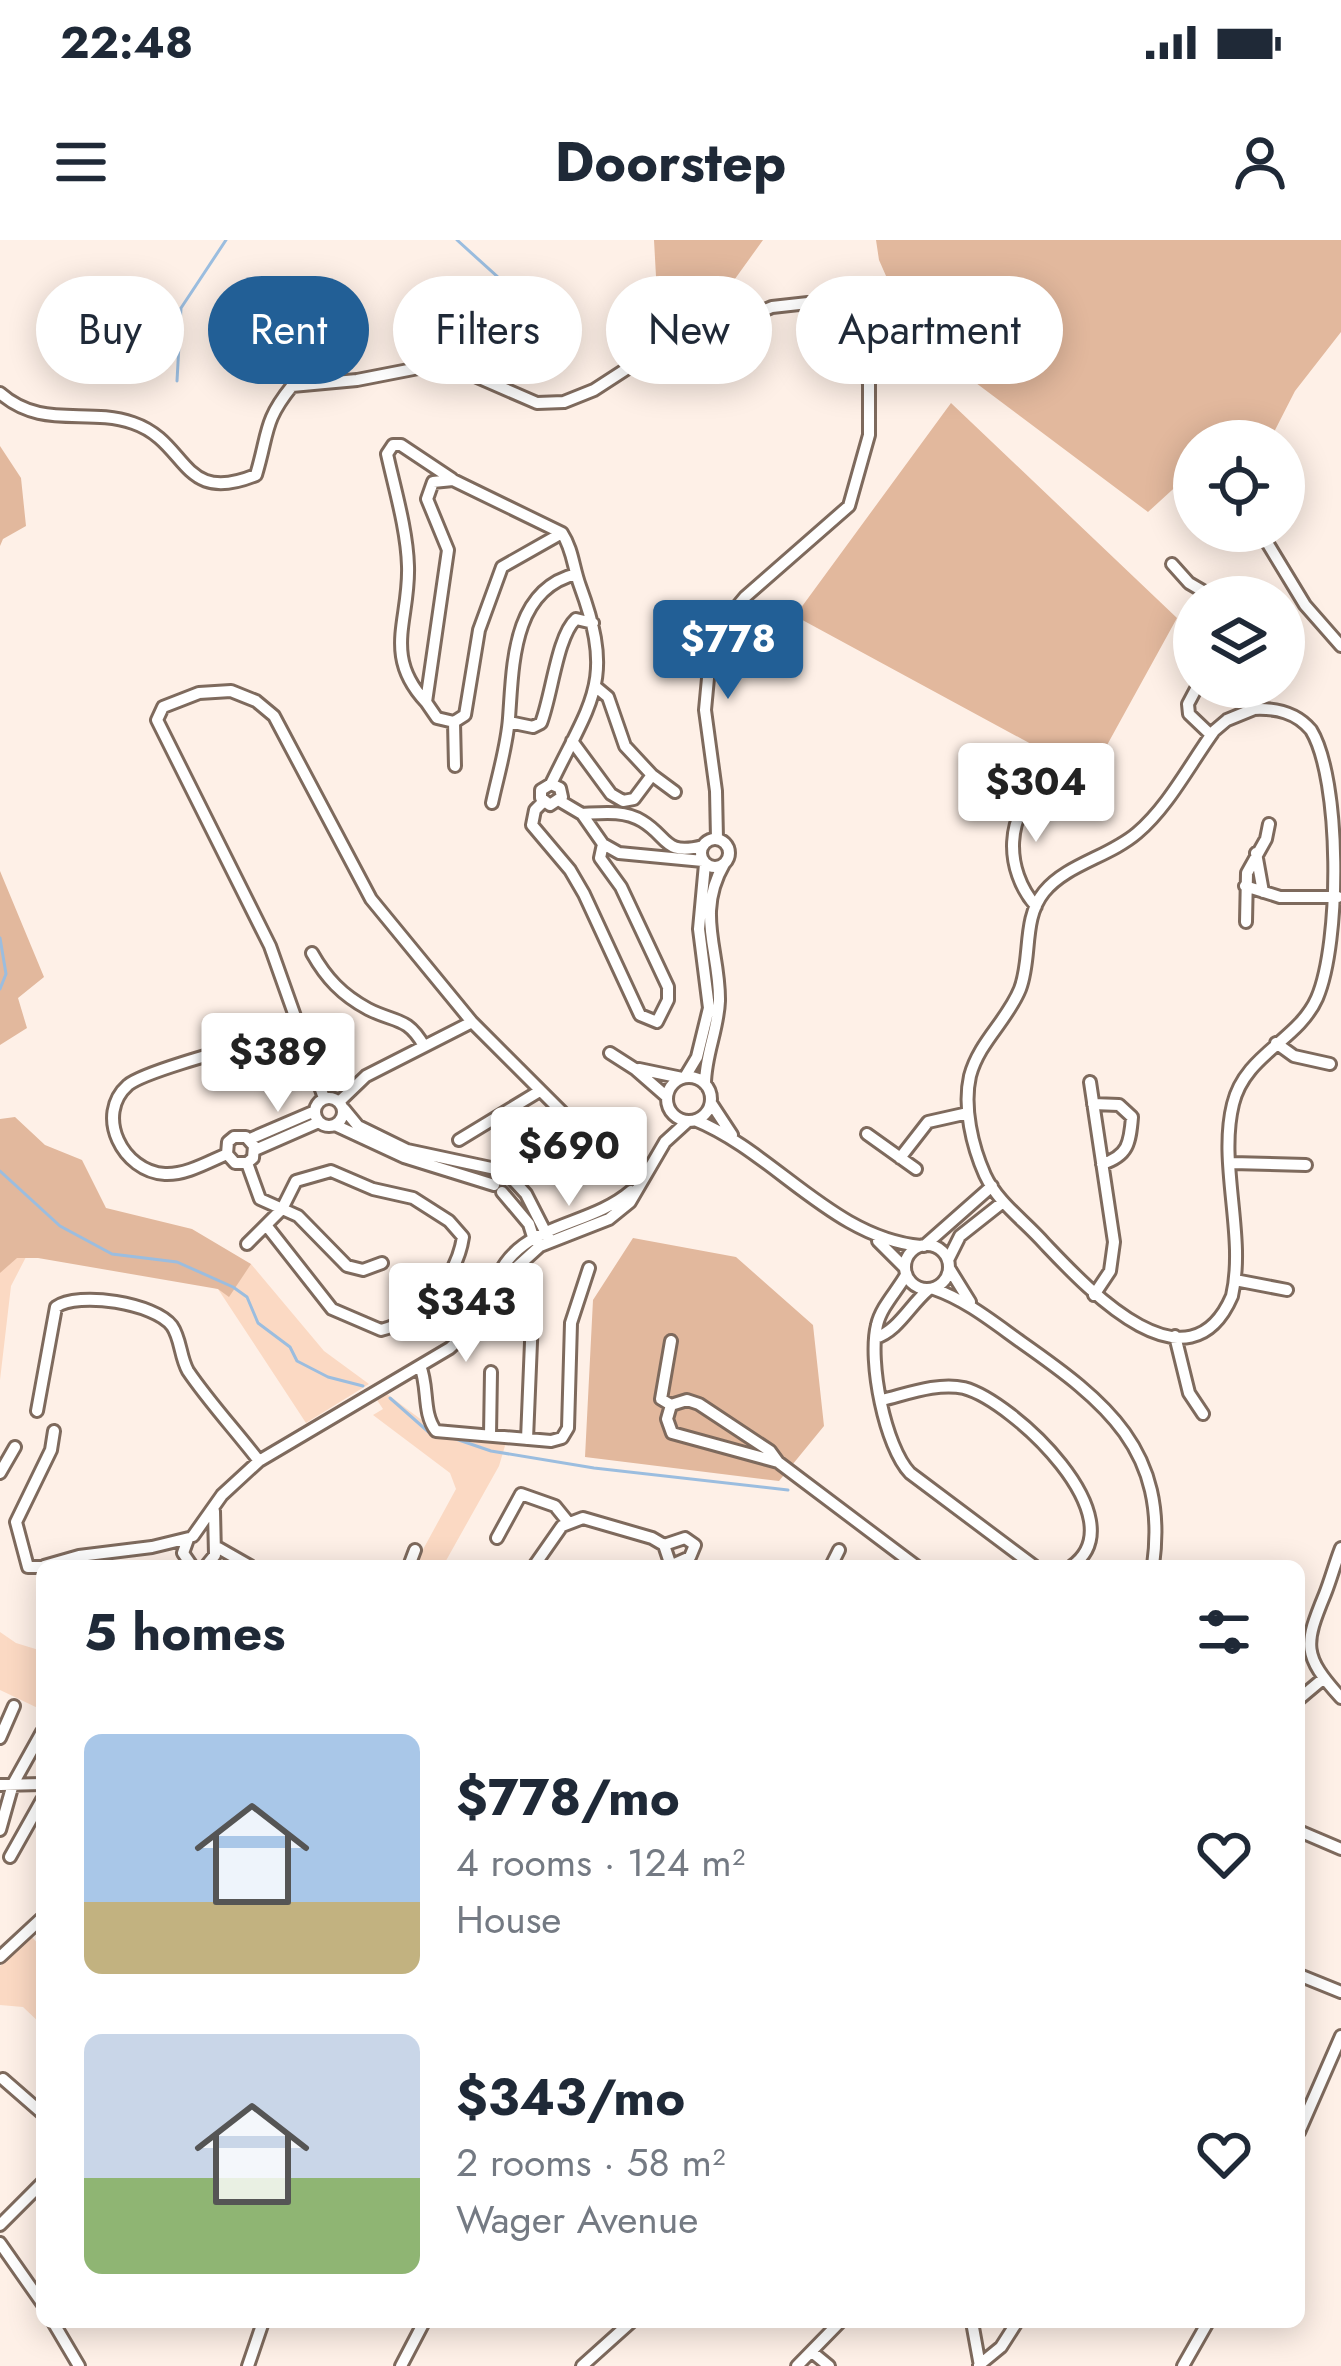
<!DOCTYPE html>
<meta charset="utf-8">
<style>
:root{--surface:#fff;--page:#f2f2f3;--text:#1f2937;--muted:#747a83;--accent:#225f96}
body{margin:0;font-family:Jost,sans-serif;background:var(--page);color:var(--text);height:100vh;display:flex;flex-direction:column;font-size:45px;white-space:nowrap}
*{box-sizing:border-box;margin:0}
p{font-size:39px;color:var(--muted)}
.icon{flex:none;width:66px;height:66px;fill:none;stroke:currentColor;stroke-width:2;stroke-linecap:round;stroke-linejoin:round}
.map{position:relative;flex:1;overflow:hidden}
.drawer{position:absolute;left:36px;top:1320px;width:1269px;height:768px;display:flex;flex-direction:column;background:var(--surface);border-radius:18px;box-shadow:0 6px 30px #0003}
.drawer>*{flex:none}
.guide{position:absolute;left:36px;top:36px;width:1269px;height:108px;display:flex;gap:24px}
.controls{position:absolute;left:1173px;top:180px;display:grid;gap:24px}
.controls a{display:grid;place-items:center;width:132px;height:132px;border-radius:50%;background:var(--surface);box-shadow:0 6px 30px #0003;font-size:60px}
.price{position:absolute;translate:-50% -102px;padding:0 27px;border-radius:12px;background:#fff;color:#222;font-size:39px;line-height:78px;filter:drop-shadow(0 3px 6px #0008)}
.price::after{content:'';position:absolute;left:50%;top:72px;width:36px;height:27px;margin-left:-18px;background:inherit;clip-path:polygon(0 0,100% 0,50% 100%)}
.price.on{background:var(--accent);color:#fff}
ul{padding:0;list-style:none}
li{display:flex;align-items:center;gap:36px;height:300px;padding:0 48px}
li span{display:grid;place-items:center;flex:none;width:336px;height:240px;border-radius:18px;color:#555}
li>.icon{margin-inline-start:auto}
span .icon{width:144px;height:144px;fill:#fffc;stroke-width:1}
li b{font-size:51px}
h2{display:flex;justify-content:space-between;align-items:center;height:144px;padding:0 48px;font-size:51px}
.tag{padding:0 42px;border-radius:54px;background:var(--surface);box-shadow:0 6px 30px #0003;font-size:42px;line-height:108px}
.tag.on{background:var(--accent);color:#fff}
.status{display:flex;justify-content:space-between;align-items:center;height:84px;padding:0 60px;background:var(--surface);direction:ltr}
.status svg{height:33px;fill:currentColor}
header{display:flex;justify-content:space-between;align-items:center;height:156px;padding:0 48px;background:var(--surface);font-size:54px;font-weight:700}
.map>svg:first-child{display:block}
</style>
<div class="status"><b>22:48</b><svg viewBox="0 0 49 12"><path d="M0 12V9h3v3zM5 12V6h3v6zM10 12V3h3v9zM15 12V0h3v12zM26 1h20v11H26zM47 4h2v5h-2z"/></svg></div>
<header><svg class="icon" aria-label="menu" viewBox="0 0 24 24"><path d="M4 6h16M4 12h16M4 18h16"/></svg>Doorstep<svg class="icon" aria-label="person" viewBox="0 0 24 24"><circle cx="12" cy="8" r="4"/><path d="M4 21q1-7 8-7t8 7"/></svg></header>
<div class="map">
<svg width="1341" height="2126" viewBox="0 0 1341 2126">
<rect width="100%" height="100%" fill="#fef0e7"/>
<path fill="#fbd9c3" d="M0 997 210 1010 251 1024 324 1111 369 1144 306 1183 218 1049 136 1022 26 1017 11 1046 0 1140Z
M387 1154 439 1193 507 1199 499 1226 443 1326H414L456 1249 450 1233 373 1175 383 1169 377 1160Z
M0 1392 16 1403 42 1411V1470L0 1450Z
M31 1696 42 1708V1785L23 1767 0 1765V1726Z"/>
<path fill="#e2b89d" d="M654 0H763L709 75 659 91Z
M876 0H1341V92L1295 151 1273 194C1244 194 1223 201 1194 201V230L1148 272 912 95 879 20Z
M951 163 1177 378 1090 536 795 376Z
M0 206 21 238 26 286 3 299 0 306Z
M0 631 44 737 18 758 27 788 0 805Z
M15 877 45 905 82 920 106 968 192 989 251 1024 229 1057 218 1049 38 1018H17L0 1033V879Z
M633 998 736 1017 813 1085 824 1186 779 1241 585 1217 593 1060Z"/>
<g fill="none" stroke-linecap="round" stroke-linejoin="round">
<path stroke="#9bbddf" stroke-width="3" d="M457 0 543 78
M177 141 181 68 226 0
M0 698 6 734 0 749
M0 931 60 986 112 1014 177 1022 233 1047 247 1057 258 1083 290 1107 297 1121 328 1137 363 1146
M390 1158 432 1195
M453 1198 491 1211 594 1228 788 1250"/>
<defs>
<path id="minor" d="M0 153C42 190 86 167 133 183 189 202 180 266 256 235 269 192 263 182 292 146L357 140 434 125 461 130 537 163 564 162 594 150 631 126 772 67 808 63 835 72 862 113 869 144V195L849 266 745 357 730 375 710 417 705 470 716 551 717 599
M1268 304 1305 365 1341 406
M1172 324 1189 343 1213 357
M1197 447 1188 464 1189 474 1211 495
M426 462C382 415 410 380 408 326 407 290 395 250 387 214L393 205H401L452 239
M1254 469C1276 468 1296 472 1311 490 1341 539 1341 702 1317 758 1298 801 1245 814 1233 864 1218 924 1246 996 1232 1056 1188 1158 1085 1046 1045 1004 1025 981 998 963 985 935 972 906 963 867 970 836 979 802 1007 781 1020 749 1032 718 1022 679 1044 652 1067 624 1109 617 1137 593 1168 567 1190 524 1214 491L1227 480Z
M1254 469V447
M454 482 455 526
M509 482 533 487 541 483C552 455 557 396 576 379L593 383
M572 501 611 554 623 561 634 559 652 535 625 506 608 457 596 447
M652 535 675 552
M551 544 560 548 562 557 550 565 541 558V550L551 544C592 459 615 441 580 346 573 327 573 310 562 293L453 240 433 242 427 259 448 310 426 462 437 478 454 482 465 475 479 390 502 327 562 293
M560 561 582 574 603 604 619 613 703 621
M543 562 535 570 532 585 570 630 584 654 640 775 657 782 668 760V747L621 647 600 618 603 604
M492 563C498 535 507 506 509 478 513 425 512 350 576 334
M582 574C602 573 624 570 642 581 669 597 663 616 703 606
M701 613a14 14 0 1 1 28 0a14 14 0 1 1-28 0Z
M1256 613 1263 652
M1245 646 1280 657H1338
M1036 666C1004 630 1004 572 1045 543
M1246 682 1247 633 1266 599 1269 584
M312 713C326 738 342 755 368 769 395 783 407 776 424 806
M1276 803 1294 816 1330 824
M610 813 635 829 667 857
M639 829 682 838
M685 837 697 817 709 768 699 689 705 624
M667 859a22 22 0 1 1 44 0a22 22 0 1 1-44 0Z
M1090 842 1114 1002 1110 1031 1094 1055
M705 844C705 815 718 790 719 761 720 711 695 674 724 624
M315 872a14 14 0 1 1 28 0a14 14 0 1 1-28 0Z
M324 858 270 706 157 480 163 467 199 453 231 451 256 461 274 476 371 659 472 782 581 891
M340 861 366 836 472 782
M711 863 732 895
M1093 864 1119 865 1132 877C1130 903 1128 916 1102 924
M344 869 358 886 407 910 505 931 526 954 550 1001
M695 880C774 912 833 998 921 1006
M335 885 404 917 494 945
M867 894 916 929
M250 899 315 871
M459 900 538 852
M255 910 319 882
M227 914C208 922 186 935 165 934 123 932 94 875 128 845 147 829 265 800 297 790
M560 918 592 877
M900 918 928 882 968 873
M247 923H235L227 914 228 902 234 897H246L254 906 253 918 247 923 260 959 298 976 347 1026 363 1030 382 1023
M1232 923 1306 925
M502 952 529 984 534 1000
M878 1001 905 1028
M247 1004 282 969 296 941 331 931 373 949 413 958 449 981 463 997C457 1037 421 1080 381 1090L332 1069 266 985
M905 1027a22 22 0 1 1 44 0a22 22 0 1 1-44 0Z
M924 1006 992 946
M948 1020 960 996 1003 962
M949 1028 970 1062
M906 1035C897 1051 881 1067 877 1085 868 1121 885 1207 910 1233L1034 1326
M1235 1040 1287 1050
M934 1049C966 1060 993 1082 1021 1102 1105 1161 1169 1210 1153 1326
M493 1051C510 982 586 990 631 951
M1175 1096 1189 1153 1203 1174
M875 1098C898 1091 910 1065 928 1050
M671 1101 661 1159 671 1165
M420 1126C429 1147 422 1173 436 1191L551 1201 562 1198 568 1188 571 1083 589 1028
M882 1160C907 1154 938 1142 964 1148 1013 1161 1138 1279 1072 1326
M37 1171 56 1067C78 1051 155 1063 172 1086 181 1099 180 1117 188 1131 209 1162 236 1191 259 1221
M490 1195 491 1132
M527 1199 532 1078
M778 1222 672 1193 667 1179 671 1165 687 1160 699 1164 770 1211 778 1222 916 1326
M0 1233 15 1207
M193 1296 222 1255 259 1221 450 1108 473 1086 517 1027 540 1006 609 979 630 962 665 902 688 881
M497 1298 521 1254 555 1266 568 1282
M188 1299 183 1313 192 1326
M664 1305 685 1298 695 1305 690 1317 672 1325
M215 1306 250 1326
M1341 1308C1335 1323 1331 1339 1325 1354 1304 1405 1302 1415 1341 1458
M44 1326 79 1316 152 1307 189 1298
M206 1326 215 1315 214 1271
M409 1326 415 1310
M534 1326 562 1286 583 1278 652 1298 664 1305 671 1326
M831 1326 839 1310
M42 1327H28L16 1282 51 1210 54 1191
M1299 1459 1324 1438
M0 1498 14 1466
M0 1545 42 1544
M0 1590 13 1544 42 1492
M1299 1591 1341 1609
M10 1617 42 1560
M0 1717 42 1678
M1299 1735 1341 1752
M3 1839 42 1873
M1299 1892 1341 1796
M0 1985 42 1943
M0 2003 42 2063
M53 2082 79 2126
M972 2082 980 2126
M812 2112 829 2126
M979 2125 1001 2107 1017 2082
M248 2126 263 2082
M401 2126 424 2082
M582 2126 631 2082
M797 2126 840 2082
M1183 2126 1208 2082"/>
</defs>
<use href="#minor" stroke="#7e6a5d" stroke-width="16"/>
<use href="#minor" stroke="#fff" stroke-width="10"/>
</g>
</svg>
<div class="controls">
<a><svg class="icon" aria-label="locate" viewBox="0 0 24 24"><circle cx="12" cy="12" r="6"/><path d="M12 2v4M12 18v4M2 12h4M18 12h4"/></svg></a>
<a><svg class="icon" aria-label="layers" viewBox="0 0 24 24"><path d="M12 4l9 5-9 5-9-5zM3 14l9 5 9-5"/></svg></a>
</div>
<b class="price on" style="left:728px;top:462px">$778</b>
<b class="price" style="left:1036px;top:605px">$304</b>
<b class="price" style="left:278px;top:875px">$389</b>
<b class="price" style="left:569px;top:969px">$690</b>
<b class="price" style="left:466px;top:1125px">$343</b>
<div class="guide">
<a class="tag">Buy</a>
<a class="tag on">Rent</a>
<a class="tag">Filters</a>
<a class="tag">New</a>
<a class="tag">Apartment</a>
</div>
<section class="drawer">
<h2>5 homes<svg class="icon" aria-label="filters" viewBox="0 0 24 24"><path d="M4 7h16M4 17h16"/><circle cx="9" cy="7" r="2"/><circle cx="15" cy="17" r="2"/></svg></h2>
<ul>
<li><span style="background:linear-gradient(#a9c7e8 70%,#c2b280 0)"><svg class="icon" aria-label="home" viewBox="0 0 24 24"><path d="M3 11l9-7 9 7M6 9v11h12V9"/></svg></span><div><b>$778/mo</b><p>4 rooms · 124 m²</p><p>House</p></div><svg class="icon" aria-label="heart" viewBox="0 0 24 24"><path d="M12 20l-8-8c-3-5 5-10 8-4 3-6 11-1 8 4z"/></svg></li>
<li><span style="background:linear-gradient(#c9d6e8 60%,#8fb573 0)"><svg class="icon" aria-label="home" viewBox="0 0 24 24"><path d="M3 11l9-7 9 7M6 9v11h12V9"/></svg></span><div><b>$343/mo</b><p>2 rooms · 58 m²</p><p>Wager Avenue</p></div><svg class="icon" aria-label="heart" viewBox="0 0 24 24"><path d="M12 20l-8-8c-3-5 5-10 8-4 3-6 11-1 8 4z"/></svg></li>
</ul>
</section>
</div>
